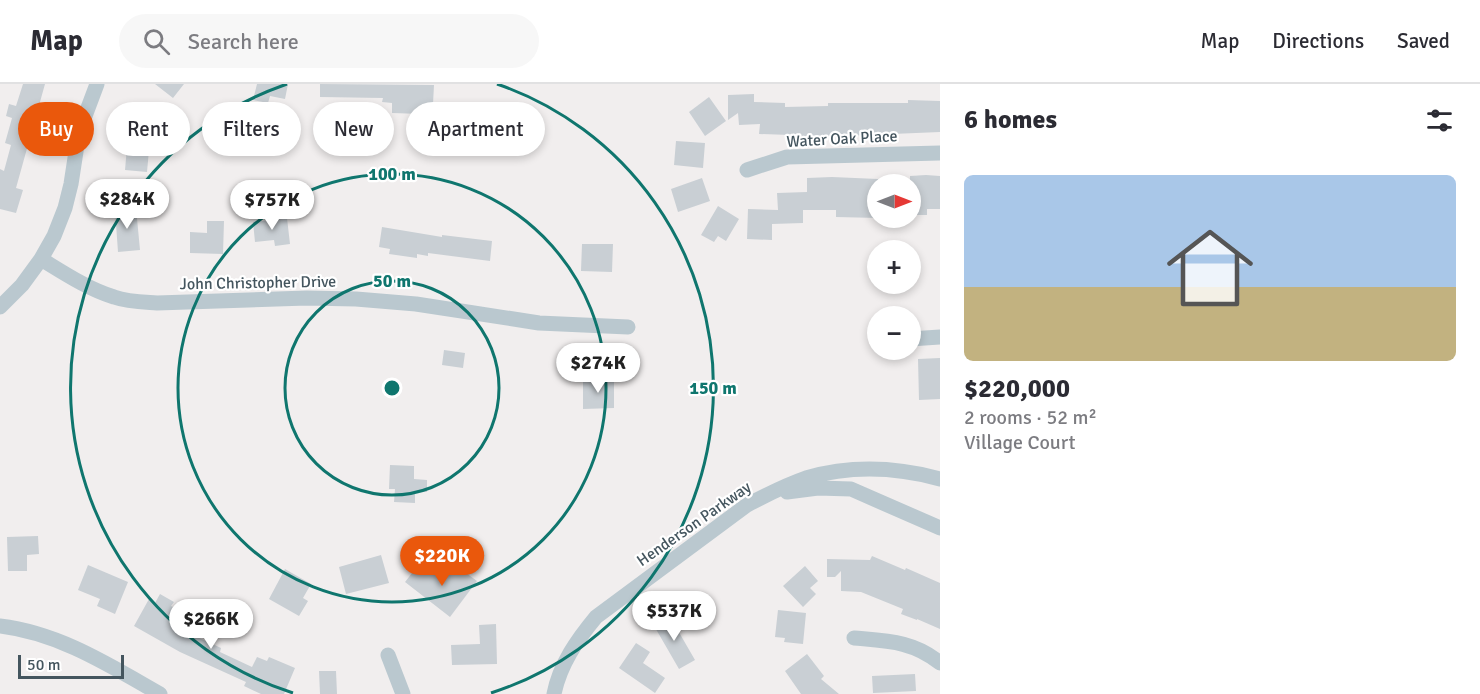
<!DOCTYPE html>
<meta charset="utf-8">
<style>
:root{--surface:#fff;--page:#f7f7f7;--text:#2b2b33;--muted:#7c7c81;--line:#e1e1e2;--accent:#ea580c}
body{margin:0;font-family:Signika,sans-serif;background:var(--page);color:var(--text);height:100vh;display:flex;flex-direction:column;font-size:22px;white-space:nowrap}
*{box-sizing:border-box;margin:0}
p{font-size:20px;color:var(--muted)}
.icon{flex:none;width:33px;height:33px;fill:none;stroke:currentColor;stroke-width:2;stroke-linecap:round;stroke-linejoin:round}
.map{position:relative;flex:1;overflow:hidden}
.sheet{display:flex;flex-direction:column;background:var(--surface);width:540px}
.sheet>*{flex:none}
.top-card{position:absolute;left:18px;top:18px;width:570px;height:54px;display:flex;gap:12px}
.needle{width:39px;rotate:90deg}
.controls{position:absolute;left:867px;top:90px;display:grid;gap:12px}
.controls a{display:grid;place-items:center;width:54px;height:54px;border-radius:50%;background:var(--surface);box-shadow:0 3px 9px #0003;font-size:30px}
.scale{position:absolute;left:18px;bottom:15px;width:106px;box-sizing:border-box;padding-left:6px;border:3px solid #44555e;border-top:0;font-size:16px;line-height:21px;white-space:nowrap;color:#44555e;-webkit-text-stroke:4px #fff;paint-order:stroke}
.price{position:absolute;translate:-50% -51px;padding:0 14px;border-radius:21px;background:#fff;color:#222;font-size:20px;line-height:39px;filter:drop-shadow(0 2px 3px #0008)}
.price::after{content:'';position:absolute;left:50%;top:36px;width:18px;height:14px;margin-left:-9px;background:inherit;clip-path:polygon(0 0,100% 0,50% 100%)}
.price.current{background:var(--accent);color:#fff}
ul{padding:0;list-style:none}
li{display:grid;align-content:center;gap:12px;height:318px;padding:0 24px}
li+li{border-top:2px solid var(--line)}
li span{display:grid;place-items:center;height:186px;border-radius:9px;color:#555}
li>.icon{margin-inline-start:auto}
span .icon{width:108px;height:108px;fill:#fffc;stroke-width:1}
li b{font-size:26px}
h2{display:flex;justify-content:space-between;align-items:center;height:72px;padding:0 24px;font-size:26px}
.tag{padding:0 21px;border-radius:27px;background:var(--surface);box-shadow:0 3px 9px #0003;font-size:21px;line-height:54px}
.tag.current{background:var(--accent);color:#fff}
header{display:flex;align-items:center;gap:36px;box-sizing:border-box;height:84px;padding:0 30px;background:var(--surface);border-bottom:2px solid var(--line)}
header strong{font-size:28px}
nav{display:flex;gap:33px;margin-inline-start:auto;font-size:21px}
.search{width:420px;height:54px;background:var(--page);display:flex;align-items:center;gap:15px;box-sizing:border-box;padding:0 21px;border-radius:33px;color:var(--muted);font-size:22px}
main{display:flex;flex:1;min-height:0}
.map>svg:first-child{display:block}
</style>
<header>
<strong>Map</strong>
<div class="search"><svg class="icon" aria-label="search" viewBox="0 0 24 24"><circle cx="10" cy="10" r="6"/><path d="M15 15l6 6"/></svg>Search here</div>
<nav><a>Map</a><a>Directions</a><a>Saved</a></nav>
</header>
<main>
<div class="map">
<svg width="940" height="610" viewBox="0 0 940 610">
<rect width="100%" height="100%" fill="#f1eeee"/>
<path fill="#c9cfd4" d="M23 0H45L16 104 23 106 16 129 0 125V85L4 87 11 61 5 59 12 34 6 32 9 20 16 22Z
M155 0H184L173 14Z
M257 0H288L285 15 270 12 268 19 253 16Z
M320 0 434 1 433 20H422V30L392 29V19L382 18 383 14 320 13Z
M754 10V18L785 19V23L828 22V19H908V16L940 17V48L820 53H790V51L759 50 760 40 739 41 738 29 728 36V11Z
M709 13 726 37 705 52 689 28Z
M449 38 501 49 496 70 444 58Z
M136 42 151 44 147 88 125 86 127 63 134 64Z
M676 57 705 59 703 84 674 81Z
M926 91 940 92V125H927V131H910V92Z
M832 93 878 95V134L836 133V126H803V139L772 140V156L747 155 748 125 778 126 777 109 807 108V94Z
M702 94 710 117 678 128 671 105Z
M718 122 739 135 726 157 718 152 714 158 701 151Z
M136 124 140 166 118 168 115 126Z
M287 134 290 160 275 162 274 156 255 158 253 138Z
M207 137H224L223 170 190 169V148L207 149Z
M382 143 442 153V151L492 157 490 177 428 169V172L417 170V174L389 170 390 165 379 163Z
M582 160H613L612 188 581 187Z
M444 266 465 269 463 284 442 281Z
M940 274V315L919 316 918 275Z
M583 295 614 296V324L583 325Z
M390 381 414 382V395L427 396V408H415V419L394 418 395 405H389Z
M38 452 39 470 27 471V487H8L7 453Z
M381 471 389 499 346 510 339 483Z
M872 472 905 486 906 484 940 499V545L917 535V536L901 530 903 525 861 508 841 507V487L835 493H827V475L870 476Z
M420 479 443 497 455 481 477 497 450 533 405 498Z
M88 481 128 498 115 530 97 522 100 515 78 506Z
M805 482 818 497 810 504 816 510 803 523 783 502Z
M285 485 311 500 303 514 308 517 299 532 269 515Z
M160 510 174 518 171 522 186 530 178 544 221 564 220 568 252 583 257 573 267 577 269 573 295 584 284 610H261L244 602 246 598 180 568 134 542 149 515 155 519Z
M778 526 806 529 803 560 784 558 785 554 775 553Z
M669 531 695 576 679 585 653 540Z
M496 540 497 580 452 581 451 561 480 560 479 541Z
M636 559 650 568 643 579 665 594 655 609 619 584Z
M807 570 824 592 821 595 839 610H801L785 587Z
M319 587H336L337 610H320Z
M915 590 916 607 873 609 872 592Z"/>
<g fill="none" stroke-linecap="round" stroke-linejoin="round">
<path stroke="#bac8cf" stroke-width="15" d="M747 86 787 73 940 69
M41 175C64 189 88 205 114 213 128 218 142 218 157 219L307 214 356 215 416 220 539 239 628 243
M0 223 22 201 41 175 54 152 65 124 71 100 79 48 97 0
M910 255 940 253
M787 408 818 404 851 405 940 444
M0 542C59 549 109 581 160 610
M854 554C887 557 913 557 940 579
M388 571 403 610
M554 610C560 580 577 556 596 533L747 421C766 411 786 401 806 394 851 381 896 383 940 395"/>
</g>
<g fill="none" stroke="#0f766e" stroke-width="3">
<circle cx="392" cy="304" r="107"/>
<circle cx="392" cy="304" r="214"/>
<path d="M293 609A321 321 0 0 1 287 0M497 0A321 321 0 0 1 491 609"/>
</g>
<g text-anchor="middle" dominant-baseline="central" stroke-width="4.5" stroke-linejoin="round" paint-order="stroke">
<g font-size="16" fill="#44555e" stroke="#fff">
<text transform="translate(842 55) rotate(-3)">Water Oak Place</text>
<text transform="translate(258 199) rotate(-1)">John Christopher Drive</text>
<text transform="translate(694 440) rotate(-35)">Henderson Parkway</text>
</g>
</g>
<circle cx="392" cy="304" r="9" fill="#0f766e" stroke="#fff" stroke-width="3"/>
<g font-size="18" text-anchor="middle" font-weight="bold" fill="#0f766e" stroke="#fff" stroke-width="4.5" stroke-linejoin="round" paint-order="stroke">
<text x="392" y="96">100 m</text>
<text x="392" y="203">50 m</text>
<text x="713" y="310">150 m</text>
</g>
</svg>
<div class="controls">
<a><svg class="needle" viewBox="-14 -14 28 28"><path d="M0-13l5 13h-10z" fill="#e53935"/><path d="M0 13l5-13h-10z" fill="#7c7c81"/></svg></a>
<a>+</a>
<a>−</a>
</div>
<div class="scale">50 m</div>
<b class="price" style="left:127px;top:146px">$284K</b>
<b class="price" style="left:272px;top:147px">$757K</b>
<b class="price" style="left:598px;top:310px">$274K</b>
<b class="price current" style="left:442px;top:503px">$220K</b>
<b class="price" style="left:674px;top:558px">$537K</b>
<b class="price" style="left:211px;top:566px">$266K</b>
<div class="top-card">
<a class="tag current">Buy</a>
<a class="tag">Rent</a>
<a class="tag">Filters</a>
<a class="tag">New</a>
<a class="tag">Apartment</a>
</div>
</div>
<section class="sheet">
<h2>6 homes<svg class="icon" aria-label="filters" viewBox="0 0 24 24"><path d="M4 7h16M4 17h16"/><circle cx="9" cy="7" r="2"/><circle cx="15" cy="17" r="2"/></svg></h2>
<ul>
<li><span style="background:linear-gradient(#a9c7e8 60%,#c2b280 0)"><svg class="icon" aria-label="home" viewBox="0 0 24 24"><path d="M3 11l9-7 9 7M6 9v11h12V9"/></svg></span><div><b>$220,000</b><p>2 rooms · 52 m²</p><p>Village Court</p></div></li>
</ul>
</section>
</main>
